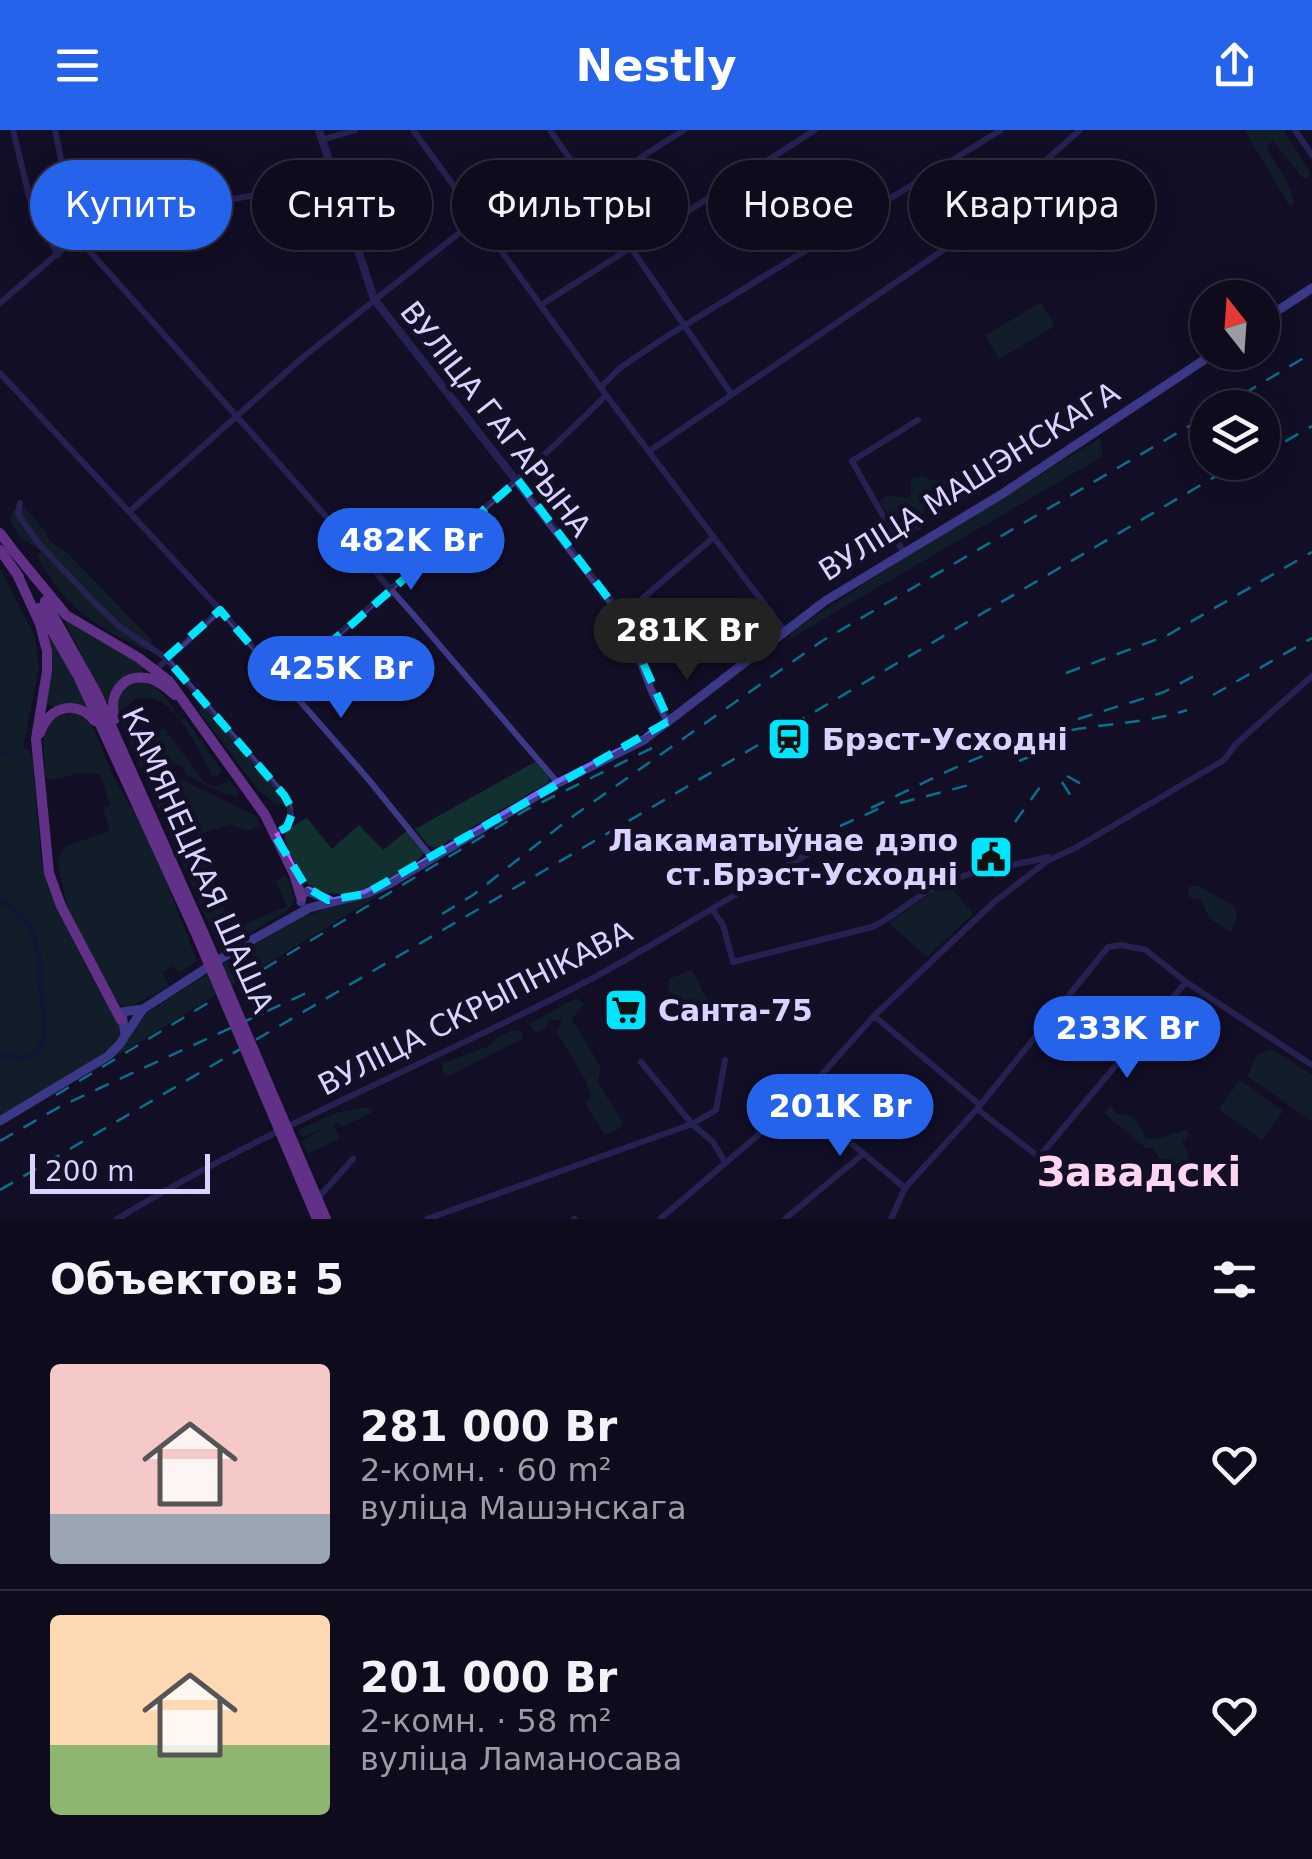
<!DOCTYPE html>
<html lang="ru">
<meta charset="utf-8">
<style>
:root{--surface:#0e0b1c;--page:#1c1929;--text:#f1f3f6;--muted:#9b9ba3;--line:#2e2b3b;--accent:#2563eb}
body{margin:0;font-family:"DejaVu Sans",sans-serif;background:var(--page);color:var(--text);height:100vh;display:flex;flex-direction:column;font-size:38px;white-space:nowrap}
*{box-sizing:border-box;margin:0}
p{font-size:32px;color:var(--muted)}
.icon{flex:none;width:55px;height:55px;fill:none;stroke:currentColor;stroke-width:2;stroke-linecap:round;stroke-linejoin:round}
.map{position:relative;height:1089px;overflow:hidden}
.details{display:flex;flex-direction:column;background:var(--surface);flex:1}
.details>*{flex:none}
.top-card{position:absolute;left:30px;top:30px;width:1252px;height:90px;display:flex;gap:20px}
.needle{width:65px;rotate:343deg}
.controls{position:absolute;left:1190px;top:150px;display:grid;gap:20px}
.controls a{display:grid;place-items:center;width:90px;height:90px;border-radius:50%;background:var(--surface);box-shadow:0 5px 25px #0003,0 0 0 2px var(--line);font-size:50px}
.scale{position:absolute;left:30px;bottom:25px;width:180px;box-sizing:border-box;padding-left:10px;border:5px solid #d9d4ff;border-top:0;font-size:28px;line-height:35px;white-space:nowrap;color:#d9d4ff;-webkit-text-stroke:8px #130f26;paint-order:stroke}
.price{position:absolute;translate:-50% -85px;padding:0 22px;border-radius:35px;background:var(--accent);color:#fff;font-size:32px;line-height:65px;filter:drop-shadow(0 2px 5px #0008)}
.price::after{content:'';position:absolute;left:50%;top:60px;width:30px;height:22px;margin-left:-15px;background:inherit;clip-path:polygon(0 0,100% 0,50% 100%)}
.price.active{background:#222;color:#fff}
ul{padding:0;list-style:none}
li{display:flex;align-items:center;gap:30px;height:250px;padding:0 50px}
li+li{border-top:2px solid var(--line)}
li span{display:grid;place-items:center;flex:none;width:280px;height:200px;border-radius:10px;color:#555}
li>.icon{margin-inline-start:auto}
span .icon{width:120px;height:120px;fill:#fffc;stroke-width:1}
li b{font-size:42px}
h2{display:flex;justify-content:space-between;align-items:center;height:120px;padding:0 50px;font-size:42px}
.pill{padding:0 35px;border-radius:45px;background:var(--surface);box-shadow:0 5px 25px #0003,0 0 0 2px var(--line);font-size:35px;line-height:90px}
.pill.active{background:var(--accent);color:#fff}
header{display:flex;justify-content:space-between;align-items:center;height:130px;padding:0 50px;background:var(--accent);color:#fff;font-size:45px;font-weight:700}
.map>svg:first-child{display:block}
</style>
<header><svg class="icon" aria-label="menu" viewBox="0 0 24 24"><path d="M4 6h16M4 12h16M4 18h16"/></svg>Nestly<svg class="icon" aria-label="share" viewBox="0 0 24 24"><path d="M12 15V3M7 8l5-5 5 5M5 13v7h14v-7"/></svg></header>
<div class="map">
<svg width="1312" height="1089" viewBox="0 0 1312 1089">
<rect width="100%" height="100%" fill="#130f26"/>
<path fill="#12302f" d="M1245 0H1283L1310 43 1308 48H1303L1273 11 1266 16 1289 56 1294 73 1290 77Z
M1041 172 1055 196 999 229 985 206Z
M1100 308 1103 326 786 511 797 498 867 452Z
M976 330 988 348 989 356 964 368 955 378 945 370C934 368 924 378 920 387L924 395 920 400 898 402 880 371 887 366 911 368V349L922 346C954 361 949 336 976 330Z
M24 378 45 401 50 411 67 423 152 510 149 519H143C89 491 68 480 37 426L41 421 20 407 10 390 14 379Z
M0 438 34 505 39 536 23 617 29 620 32 626 41 729 48 758 94 851 119 892 121 903 109 920 0 987Z
M62 486 144 536 141 544 121 549 106 573Z
M45 494 89 578 54 577 43 572Z
M142 552C165 558 168 573 181 590L185 588 222 641 217 646 211 644C201 622 182 583 159 571 152 567 143 569 135 569L123 579V591L142 630 257 687 260 696 246 701 230 694 195 706 232 800 287 776 276 751 286 745 295 769 288 780 221 821 118 585C115 566 123 555 142 552Z
M203 575 280 665 282 674H276L258 660 199 581Z
M73 582 85 587 93 598 113 646 150 711 197 831 179 842 173 836 162 843 169 856 130 877 122 875 113 865 69 784 57 730 66 716 110 701 103 678 110 675 100 644 81 643 51 650 45 646C45 616 35 588 73 582Z
M164 598 204 652 214 657 230 651 238 661 236 666C218 663 201 652 185 644L183 637 161 626H152L145 607Z
M535 632 548 646 549 652 437 718 429 716 415 699Z
M307 688 332 719 359 695 383 720 408 700 424 723C405 750 339 777 310 756 302 750 297 737 293 729 288 719 283 711 286 700Z
M949 755 973 784 927 827 889 793 933 762Z
M1199 756 1235 777 1237 786 1231 802 1209 788 1201 770 1189 767 1188 757Z
M386 761 0 997 116 925 147 883 237 825 304 786Z
M691 840 712 878 701 893 693 896 669 860V849Z
M577 868 584 875 571 889 601 937 597 952 623 993 616 1001 605 1005 585 972 591 966 586 950 557 903 562 889 549 890 545 899 535 902 529 894Z
M513 900 523 902 522 909 449 946 443 942 442 934 489 916 497 908Z
M1272 919 1312 945V991L1247 946 1258 925Z
M1240 950 1283 981 1262 1010 1219 979Z
M1110 976 1117 984C1134 982 1139 995 1146 1008L1157 1009 1186 1000 1189 1004 1182 1013C1190 1023 1191 1030 1185 1041H1169L1152 1018H1146L1105 984Z
M367 977 373 982 342 997 337 993 333 994 339 1008 308 1024 302 1011 323 999 302 1007 298 1000 336 983Z"/>
<g fill="none" stroke-linecap="round" stroke-linejoin="round">
<path stroke="#0c2248" stroke-width="2.5" d="M0 623 12 624"/>
<path stroke="#0c2248" stroke-width="6" d="M0 770C10 777 22 784 29 796 40 816 40 841 42 864 45 899 52 944 0 923"/>
<path stroke="#3d3a85" stroke-width="6" d="M13 0 32 78 58 125
M55 0 77 107 411 482 558 653
M413 0 606 265 784 500
M550 0 730 262
M1295 0 1312 25
M322 10 355 0
M591 59 684 0
M0 173 77 107 99 97 189 77 334 51
M541 175 815 0
M0 243 223 483 369 650 432 728
M601 257 620 238 661 210 1001 0
M651 320 949 116 1080 0
M20 373 18 384 38 413 94 472 120 497 166 528 284 665C295 682 292 695 274 704
M129 382 302 228 478 88
M904 423 852 331 918 290
M622 486 714 407
M156 540 220 480
M284 553C390 455 505 368 606 265
M712 779 723 795 733 832 872 797C896 786 915 766 939 755 974 739 1011 737 1048 727
M874 886 980 975
M641 932 692 994 713 1012 725 1032
M799 970 905 1058
M977 979 1039 1027 1186 852
M318 1068 353 1029
M117 1089C263 1000 421 937 572 859 667 811 754 747 851 703
M427 1089 692 994 716 980 725 930
M574 1089H575
M660 1089 799 970 874 886 993 773 1047 731 1077 717 1224 630 1236 614 1312 546
M785 1089 863 1024
M891 1089 905 1058 977 979 1108 817 1121 815 1146 820 1186 852 1312 935"/>
<path stroke="#3d3a85" stroke-width="8" d="M319 0 374 169 622 486C640 519 646 561 669 591"/>
<path stroke="#6f6bff" stroke-width="9" d="M1262 191 1312 158
M301 772 302 765 308 761 329 770
M125 905 122 882 143 879
M0 991 108 926 119 915 143 879 236 819 309 778 365 764 391 753 558 653 644 610 825 471 1002 364 1216 222"/>
<path stroke="#c25bff" stroke-width="10" d="M0 403 15 423
M11 418 66 485 139 528 169 551 265 685 294 744 301 767
M0 420 19 447
M16 442 40 494 47 521V541L36 609 49 743 61 776 121 890
M45 471 97 564 204 804
M39 478 78 546 197 806
M115 589C108 566 121 544 147 548 158 550 167 558 175 565
M40 603C49 576 76 569 95 591"/>
<path stroke="#00e5ff" stroke-width="2.5" stroke-dasharray="15 12" stroke-linecap="butt" d="M1220 278 1312 223
M1262 325 1312 296
M1066 543 1166 506 1312 422
M1213 565 1312 508
M1078 589 1164 562 1194 546
M1019 631 1069 611
M1067 646 1090 659
M1062 652 1076 674
M900 673 973 654
M871 678C926 652 983 621 1043 606 1092 593 1137 596 1187 580
M1015 692 1045 650
M840 696 885 676
M442 784 473 765 569 689 822 511 1208 285
M56 965 526 680 652 618
M0 1011 61 976 313 860
M0 1060 1240 332"/>
<path stroke="#c25bff" stroke-width="10" d="M204 804 326 1089
M197 806 317 1089"/>
</g>
<path d="M0 0H1312V1089H0ZM518 350 622 486 669 591 365 764 328 770 306 757 274 704 287 697 293 681 284 665 166 528 220 480 284 553Z" fill="#130f26" fill-opacity=".55" fill-rule="evenodd"/>
<path fill="none" stroke="#00e5ff" stroke-width="8" stroke-dasharray="20 12" stroke-linejoin="round" d="M518 350 622 486 669 591 365 764 328 770 306 757 274 704 287 697 293 681 284 665 166 528 220 480 284 553Z"/>
<defs>
<symbol id="station-square" viewBox="-11 -11 22 22"><rect x="-9" y="-9" width="18" height="18" rx="4" fill="#00e5ff" stroke="#130f26"/><path d="M-3-6H3Q5-6 5-4V2Q5 4 3 4L4.5 6H3L1.5 4h-3L-3 6H-4.5L-3 4Q-5 4-5 2V-4Q-5-6-3-6ZM-3.5-4v3h7v-3ZM-3.5 1v1.5H-2V1ZM2 1v1.5H3.5V1Z" fill="#111"/></symbol>
<symbol id="civic-square" viewBox="-11 -11 22 22"><rect x="-9" y="-9" width="18" height="18" rx="4" fill="#00e5ff" stroke="#130f26"/><path d="M-.6-6.5H3V-4.5H.6V-3L4-1V1h2V6H-6V1h2V-1L-.6-3ZM-1.2 2.5V6h2.4V2.5Z" fill="#111"/></symbol>
<symbol id="supermarket-square" viewBox="-11 -11 22 22"><rect x="-9" y="-9" width="18" height="18" rx="4" fill="#00e5ff" stroke="#130f26"/><path d="M-6-5.5h2.5l.6 2H6L4.5 2H-2.5L-4.4-4H-6ZM-1.5 3.2a1.3 1.3 0 1 0 .1 0ZM3 3.2a1.3 1.3 0 1 0 .1 0Z" fill="#111"/></symbol>
</defs>
<g fill-rule="evenodd">
<use href="#station-square" x="764" y="584" width="50" height="50"/>
<use href="#civic-square" x="966" y="702" width="50" height="50"/>
<use href="#supermarket-square" x="601" y="855" width="50" height="50"/>
</g>
<g text-anchor="middle" dominant-baseline="central" stroke-width="10" stroke-linejoin="round" paint-order="stroke">
<g font-size="30" fill="#d9d4ff" stroke="#130f26">
<text transform="translate(496 289) rotate(52)">ВУЛІЦА ГАГАРЫНА</text>
<text transform="translate(969 351) rotate(-32)">ВУЛІЦА МАШЭНСКАГА</text>
<text transform="translate(198 730) rotate(66)">КАМЯНЕЦКАЯ ШАША</text>
<text transform="translate(475 878) rotate(-27)">ВУЛІЦА СКРЫПНІКАВА</text>
</g>
<g font-size="30" font-weight="bold" fill="#d9d4ff" stroke="#130f26" text-anchor="start">
<text x="822" y="609">Брэст-Усходні</text>
<text x="958" y="710" text-anchor="end">Лакаматыўнае дэпо<tspan x="958" dy="34">ст.Брэст-Усходні</tspan></text>
<text x="658" y="880">Санта-75</text>
</g>
<g font-size="40" font-weight="bold" fill="#ffd6f0" stroke="#130f26">
<text x="1139" y="1042">Завадскі</text>
</g>
</g>
</svg>
<div class="controls">
<a><svg class="needle" viewBox="-14 -14 28 28"><path d="M0-13l5 13h-10z" fill="#e53935"/><path d="M0 13l5-13h-10z" fill="#9b9ba3"/></svg></a>
<a><svg class="icon" aria-label="layers" viewBox="0 0 24 24"><path d="M12 4l9 5-9 5-9-5zM3 14l9 5 9-5"/></svg></a>
</div>
<div class="scale">200 m</div>
<b class="price" style="left:411px;top:463px">482K Br</b>
<b class="price active" style="left:687px;top:553px">281K Br</b>
<b class="price" style="left:341px;top:591px">425K Br</b>
<b class="price" style="left:1127px;top:951px">233K Br</b>
<b class="price" style="left:840px;top:1029px">201K Br</b>
<div class="top-card">
<a class="pill active">Купить</a>
<a class="pill">Снять</a>
<a class="pill">Фильтры</a>
<a class="pill">Новое</a>
<a class="pill">Квартира</a>
</div>
</div>
<section class="details">
<h2>Объектов: 5<svg class="icon" aria-label="filters" viewBox="0 0 24 24"><path d="M4 7h16M4 17h16"/><circle cx="9" cy="7" r="2"/><circle cx="15" cy="17" r="2"/></svg></h2>
<ul>
<li><span style="background:linear-gradient(#f6c9c9 75%,#9aa5b1 0)"><svg class="icon" aria-label="home" viewBox="0 0 24 24"><path d="M3 11l9-7 9 7M6 9v11h12V9"/></svg></span><div><b>281 000 Br</b><p>2-комн. · 60 m²</p><p>вуліца Машэнскага</p></div><svg class="icon" aria-label="heart" viewBox="0 0 24 24"><path d="M12 20l-8-8c-3-5 5-10 8-4 3-6 11-1 8 4z"/></svg></li>
<li><span style="background:linear-gradient(#ffd9b3 65%,#8fb573 0)"><svg class="icon" aria-label="home" viewBox="0 0 24 24"><path d="M3 11l9-7 9 7M6 9v11h12V9"/></svg></span><div><b>201 000 Br</b><p>2-комн. · 58 m²</p><p>вуліца Ламаносава</p></div><svg class="icon" aria-label="heart" viewBox="0 0 24 24"><path d="M12 20l-8-8c-3-5 5-10 8-4 3-6 11-1 8 4z"/></svg></li>
</ul>
</section>
